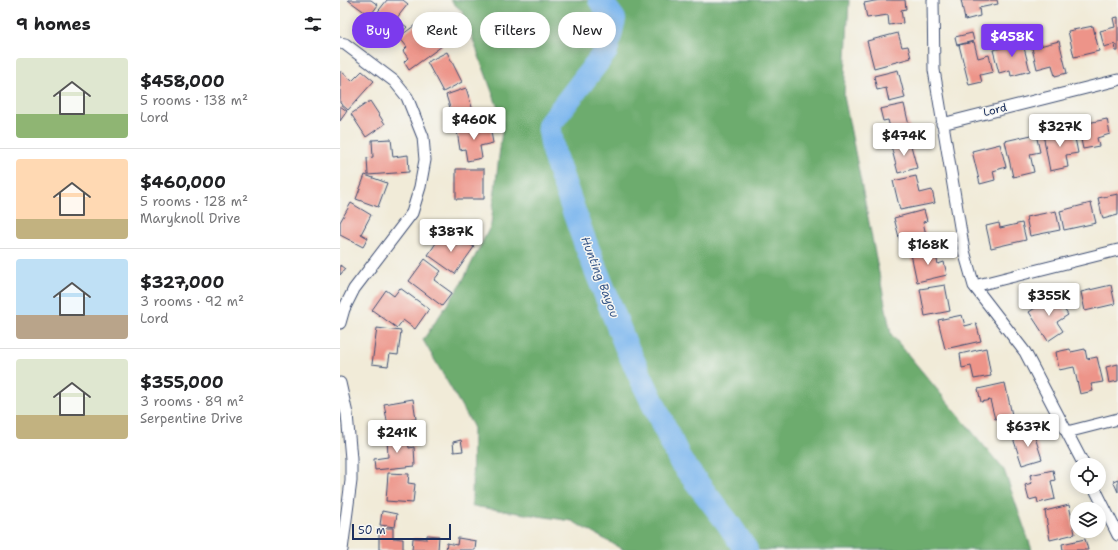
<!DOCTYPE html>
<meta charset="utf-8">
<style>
:root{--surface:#fff;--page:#f2f2f2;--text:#202124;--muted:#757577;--line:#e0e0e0;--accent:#7c3aed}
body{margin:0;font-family:"Shantell Sans",sans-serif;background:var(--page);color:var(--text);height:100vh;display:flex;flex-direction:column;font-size:15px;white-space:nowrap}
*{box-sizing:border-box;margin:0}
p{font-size:13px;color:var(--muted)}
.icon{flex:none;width:22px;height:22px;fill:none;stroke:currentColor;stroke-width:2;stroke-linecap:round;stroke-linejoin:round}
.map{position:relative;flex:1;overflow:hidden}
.drawer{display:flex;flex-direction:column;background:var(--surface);width:340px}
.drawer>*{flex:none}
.top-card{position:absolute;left:12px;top:12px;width:380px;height:36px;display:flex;gap:8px}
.controls{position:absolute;left:730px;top:458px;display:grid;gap:8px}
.controls a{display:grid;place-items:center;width:36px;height:36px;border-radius:50%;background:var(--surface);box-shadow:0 2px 10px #0003;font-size:20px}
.scale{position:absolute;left:12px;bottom:10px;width:99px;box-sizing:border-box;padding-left:4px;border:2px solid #1b2f5e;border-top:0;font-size:11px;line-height:14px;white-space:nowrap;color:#1b2f5e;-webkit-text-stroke:3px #f6f6f2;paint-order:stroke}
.price{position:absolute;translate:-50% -34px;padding:0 9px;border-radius:4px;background:#fff;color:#222;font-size:13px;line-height:26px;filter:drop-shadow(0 1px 2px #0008)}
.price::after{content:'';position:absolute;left:50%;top:24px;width:12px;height:9px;margin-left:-6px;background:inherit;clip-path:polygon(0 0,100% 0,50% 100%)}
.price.on{background:var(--accent);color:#fff}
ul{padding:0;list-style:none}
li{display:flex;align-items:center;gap:12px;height:100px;padding:0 16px}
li+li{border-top:1px solid var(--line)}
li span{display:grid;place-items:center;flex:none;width:112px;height:80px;border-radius:4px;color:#555}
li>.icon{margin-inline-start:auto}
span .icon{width:48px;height:48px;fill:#fffc;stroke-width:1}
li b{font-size:17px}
h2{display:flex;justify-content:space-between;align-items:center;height:48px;padding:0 16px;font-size:17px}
.pill{padding:0 14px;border-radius:18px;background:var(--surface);box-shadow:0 2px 10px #0003;font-size:14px;line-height:36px}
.pill.on{background:var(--accent);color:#fff}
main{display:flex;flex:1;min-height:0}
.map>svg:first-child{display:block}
</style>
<main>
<section class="drawer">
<h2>9 homes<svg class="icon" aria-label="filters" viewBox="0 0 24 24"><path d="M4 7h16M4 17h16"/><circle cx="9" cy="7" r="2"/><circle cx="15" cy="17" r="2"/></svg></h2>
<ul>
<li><span style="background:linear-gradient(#dfe7d0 70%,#8fb573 0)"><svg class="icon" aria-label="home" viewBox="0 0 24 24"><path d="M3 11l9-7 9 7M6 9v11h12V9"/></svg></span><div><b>$458,000</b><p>5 rooms · 138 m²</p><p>Lord</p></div></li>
<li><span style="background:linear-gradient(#ffd9b3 75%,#c2b280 0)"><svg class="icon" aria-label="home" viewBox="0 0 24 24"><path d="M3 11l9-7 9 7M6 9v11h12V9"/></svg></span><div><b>$460,000</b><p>5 rooms · 128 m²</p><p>Maryknoll Drive</p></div></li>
<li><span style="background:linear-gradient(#bfe0f5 70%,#b9a48a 0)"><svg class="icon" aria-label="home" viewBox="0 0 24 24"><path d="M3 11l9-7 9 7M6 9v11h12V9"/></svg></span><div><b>$327,000</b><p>3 rooms · 92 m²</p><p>Lord</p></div></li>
<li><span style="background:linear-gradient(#dfe7d0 70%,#c2b280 0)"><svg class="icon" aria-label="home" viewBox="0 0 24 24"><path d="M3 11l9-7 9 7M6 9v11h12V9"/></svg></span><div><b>$355,000</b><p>3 rooms · 89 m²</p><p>Serpentine Drive</p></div></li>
</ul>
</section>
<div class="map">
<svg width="778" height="550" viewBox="0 0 778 550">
<rect width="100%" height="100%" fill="#f6f6f2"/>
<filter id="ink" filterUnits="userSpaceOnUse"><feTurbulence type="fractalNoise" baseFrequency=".025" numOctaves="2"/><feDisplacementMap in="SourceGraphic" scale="8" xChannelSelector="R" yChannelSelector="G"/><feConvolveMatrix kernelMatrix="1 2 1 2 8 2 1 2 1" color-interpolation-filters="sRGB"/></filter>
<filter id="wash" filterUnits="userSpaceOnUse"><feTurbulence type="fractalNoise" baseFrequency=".012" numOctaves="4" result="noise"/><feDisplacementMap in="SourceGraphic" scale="16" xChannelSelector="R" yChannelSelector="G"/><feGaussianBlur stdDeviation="0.9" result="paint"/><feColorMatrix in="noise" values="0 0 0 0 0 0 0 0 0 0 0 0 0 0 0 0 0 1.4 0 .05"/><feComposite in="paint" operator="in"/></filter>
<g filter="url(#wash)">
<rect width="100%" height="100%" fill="#f1ebd8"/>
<path fill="#6dac6e" stroke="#446e66" d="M110 0H509L504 96 551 334 664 470 692 550H284L232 521 132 506 133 426 83 340 121 284 151 225 163 122 123 12Z"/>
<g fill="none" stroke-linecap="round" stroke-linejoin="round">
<path stroke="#7eb7ee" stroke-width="24" d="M260 0 274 19 266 51 209 125 214 155 243 237 286 346 341 462 388 523 406 550"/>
</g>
<g id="blocks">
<path fill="#ed9489" d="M8 0H31L38 5 30 16Z
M47 0H63L68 4 56 19 67 27 57 39 32 19Z
M540 0H565L566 9 561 10 563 23 549 25 548 15 527 18 524 3Z
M621 0H657L658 4 639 8 640 16 625 20Z
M778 17V51H776L775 44 764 47 760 31 775 27 773 18Z
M82 20 102 46 69 70 64 62 68 58 63 51 67 47 59 37Z
M753 26 759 51 734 57 728 31Z
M558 33 562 47 568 46 571 58 534 68 527 41Z
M632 33 634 41 617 45 615 37Z
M681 36 690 71 671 76 670 70 659 73 653 50 669 46 667 40Z
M719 41 727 73 715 76 712 65 697 69 692 48Z
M634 42 638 58 649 55 653 72 640 75 642 82 629 85 619 45Z
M107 52 122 82 103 92 87 62Z
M558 70 565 98 549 102 546 88 537 90 534 76Z
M1 71 12 81 22 71 34 81 8 110 0 103V73Z
M126 88 136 120 116 127 106 95Z
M30 101 45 124 26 137 11 114Z
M564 104 571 134 553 139 548 120 543 121 540 109Z
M0 106 7 111 0 121Z
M767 119 770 134 757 138 759 146 743 149 738 125Z
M150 126 153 143 140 146 142 158 127 161 125 149 120 150 117 131Z
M733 128 738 153 726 155 728 167 710 171 703 134Z
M696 134 700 152 690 154 694 172 673 177 665 141Z
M51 139 53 157 68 155 69 172 28 175 27 158 33 157 32 140Z
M570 142 577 168 558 173 551 146Z
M660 144 666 167 653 171 655 180 640 184 632 151Z
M116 169H144V199H116Z
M25 175 47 183 38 207 16 199Z
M576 176 580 193 592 190 595 203 560 210 553 181Z
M778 194V215L763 219 758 198Z
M11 203 31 215 21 234 28 238 23 247 0 235V222Z
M751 203 756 223 724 230 720 211Z
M584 210 587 221 583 222 587 239 561 245 554 218Z
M716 211 720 230 690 236 686 217Z
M659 223 660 228 682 223 686 240 651 248 646 226Z
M102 234 118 245 122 239 134 247 115 274 88 255Z
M594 248 598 264 604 262 607 275 577 282 571 254Z
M85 259 101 271 94 280 112 293 102 306 69 281Z
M0 265 5 269 0 275Z
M605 285 610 311 585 316 580 289Z
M771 285 775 304 745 311 741 292Z
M60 288 89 309 75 329 63 320 57 328 32 310 46 290 54 296Z
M715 295 728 315 717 322 723 331 708 341 689 312Z
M622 315 625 326 636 323 641 341 605 349 598 320Z
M37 328 61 331 58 355 50 354 48 366 32 364Z
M646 348 651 376 634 379 631 366 622 368 620 354Z
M730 349 731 352 745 349 747 359 757 357 763 382 751 384 753 391 740 394 734 367 719 370 716 352Z
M778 364V381L769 383 766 367Z
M665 383 672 415 655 419 650 400 641 402 638 389Z
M73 399 76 419 71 420 73 428 49 432 44 404Z
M693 431 702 459 682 465 673 438Z
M67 435 69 448 74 447 75 466 35 470 34 459 48 457 47 437Z
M121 440 123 451 114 452 113 442Z
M713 470 715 480 711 481 715 499 698 503 697 498 689 500 685 485 692 483 690 475Z
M48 473 69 474 68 483 75 484 73 503 46 501Z
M778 479V492L773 481Z
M729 505 735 534 710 540 705 511Z
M42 511 57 514 55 527 40 525Z
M39 528H53V538L63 539V550H39Z
M87 535 99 536 98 550H72L73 538 87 539Z
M118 538 136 541 135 550H106L107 543 117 545Z
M745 539 748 550H723L722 544Z"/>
</g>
</g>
<g filter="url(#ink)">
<use href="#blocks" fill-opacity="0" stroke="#3b4b70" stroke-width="1"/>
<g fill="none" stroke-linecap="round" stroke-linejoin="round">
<defs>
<path id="street" d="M593 0 594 70 624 251 634 286 685 352 744 465
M0 43 5 44 54 81 67 97 83 137 85 160 80 187 72 213 14 289 4 309 0 323
M602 124 778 80
M634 286 778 250
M0 383 7 414 11 459V481L2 550
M727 432 778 419
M754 487 778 535"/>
</defs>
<use href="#street" stroke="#3b4b70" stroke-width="13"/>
<use href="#street" stroke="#fff" stroke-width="11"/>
</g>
</g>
<g text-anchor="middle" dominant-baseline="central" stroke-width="3" stroke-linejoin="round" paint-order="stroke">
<g font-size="11" fill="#1b2f5e" stroke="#f6f6f2">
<text transform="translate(655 110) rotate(-14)">Lord</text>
</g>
<g font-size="12" font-style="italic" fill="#395889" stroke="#f6f6f2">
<text transform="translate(260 277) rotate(69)">Hunting Bayou</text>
</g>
</g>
</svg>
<div class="controls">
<a><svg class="icon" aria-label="locate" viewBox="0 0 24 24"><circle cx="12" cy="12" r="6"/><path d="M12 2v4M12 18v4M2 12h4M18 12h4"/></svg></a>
<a><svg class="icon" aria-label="layers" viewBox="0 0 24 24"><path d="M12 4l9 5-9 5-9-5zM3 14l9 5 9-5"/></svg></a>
</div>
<div class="scale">50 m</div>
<b class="price on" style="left:672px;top:58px">$458K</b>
<b class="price" style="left:134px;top:141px">$460K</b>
<b class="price" style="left:720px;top:148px">$327K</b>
<b class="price" style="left:564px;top:157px">$474K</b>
<b class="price" style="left:111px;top:253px">$387K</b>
<b class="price" style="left:588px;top:266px">$168K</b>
<b class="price" style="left:709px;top:317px">$355K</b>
<b class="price" style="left:688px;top:448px">$637K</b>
<b class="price" style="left:57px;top:454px">$241K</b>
<div class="top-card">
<a class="pill on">Buy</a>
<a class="pill">Rent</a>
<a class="pill">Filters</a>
<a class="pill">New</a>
</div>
</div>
</main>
